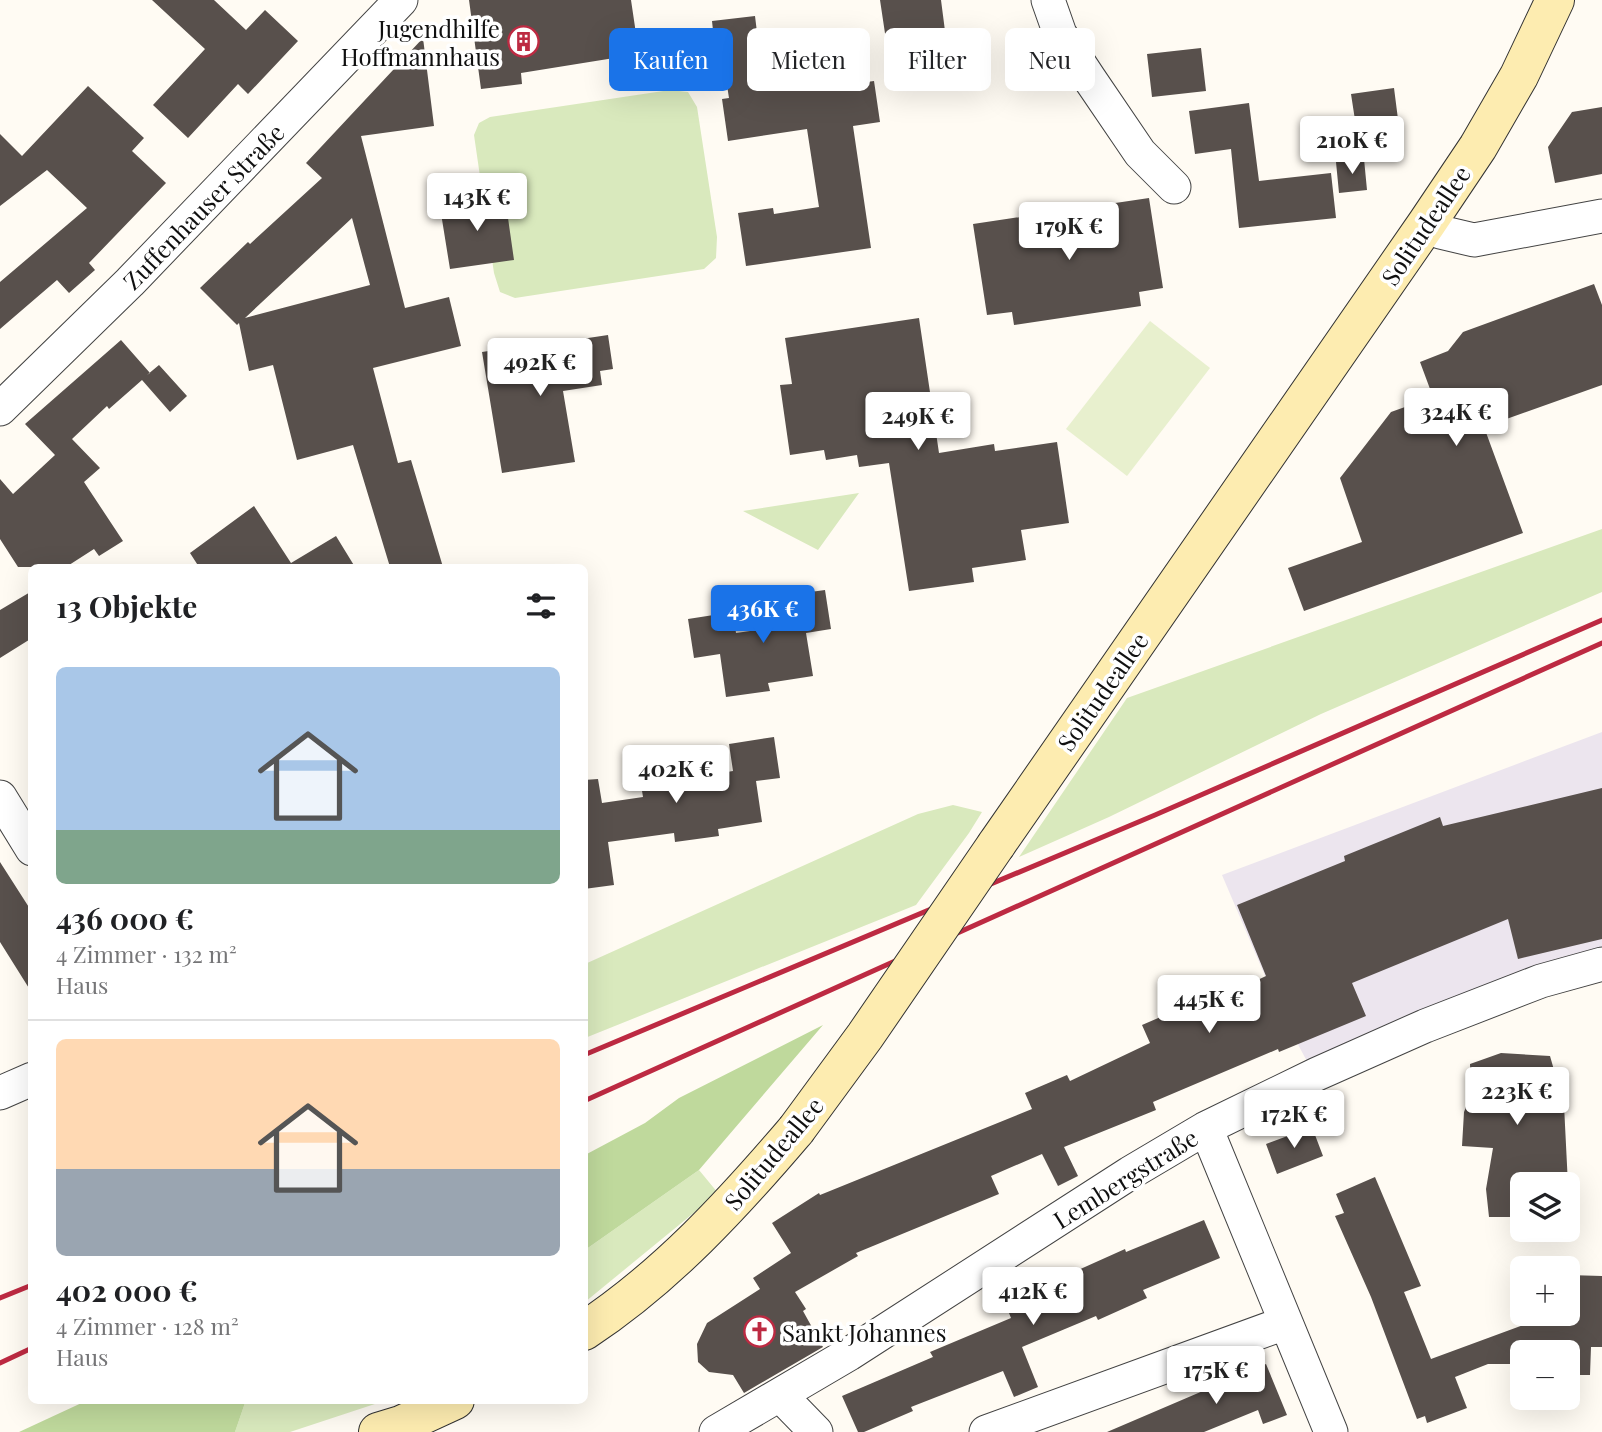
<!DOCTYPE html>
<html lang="de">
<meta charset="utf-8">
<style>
:root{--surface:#fff;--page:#f2f2f2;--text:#202124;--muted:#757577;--line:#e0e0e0;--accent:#1a73e8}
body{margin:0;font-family:"Playfair Display",serif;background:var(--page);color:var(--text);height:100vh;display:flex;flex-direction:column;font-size:26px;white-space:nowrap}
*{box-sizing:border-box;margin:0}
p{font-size:23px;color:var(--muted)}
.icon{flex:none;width:38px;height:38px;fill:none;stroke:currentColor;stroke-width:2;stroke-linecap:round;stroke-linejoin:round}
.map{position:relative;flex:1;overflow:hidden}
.details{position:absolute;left:28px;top:564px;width:560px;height:840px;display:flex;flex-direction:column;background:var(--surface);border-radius:10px;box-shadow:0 7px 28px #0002}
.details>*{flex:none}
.top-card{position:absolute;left:609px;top:28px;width:665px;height:63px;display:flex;gap:14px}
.tools{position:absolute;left:1510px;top:1172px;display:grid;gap:14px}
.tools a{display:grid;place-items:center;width:70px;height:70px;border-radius:10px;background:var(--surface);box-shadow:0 7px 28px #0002;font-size:35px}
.price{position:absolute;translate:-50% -60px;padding:0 16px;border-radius:7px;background:#fff;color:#222;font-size:23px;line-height:46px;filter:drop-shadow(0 2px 4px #0008)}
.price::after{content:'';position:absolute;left:50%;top:42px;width:21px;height:16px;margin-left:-10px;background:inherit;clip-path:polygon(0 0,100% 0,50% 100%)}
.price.on{background:var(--accent);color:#fff}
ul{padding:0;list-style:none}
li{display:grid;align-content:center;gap:14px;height:371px;padding:0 28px}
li+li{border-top:2px solid var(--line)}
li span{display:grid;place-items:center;height:217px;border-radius:10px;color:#555}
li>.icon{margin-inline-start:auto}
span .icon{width:126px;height:126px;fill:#fffc;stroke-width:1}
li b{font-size:30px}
h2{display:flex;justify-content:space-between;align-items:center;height:84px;padding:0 28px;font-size:30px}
.tag{padding:0 24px;border-radius:10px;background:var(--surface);box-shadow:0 7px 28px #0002;font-size:24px;line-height:63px}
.tag.on{background:var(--accent);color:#fff}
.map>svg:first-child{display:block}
</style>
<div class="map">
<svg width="1602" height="1432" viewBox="0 0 1602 1432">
<rect width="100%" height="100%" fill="#fffbf3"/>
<path fill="#ece5ee" d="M1602 732V954L1309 1065 1280 1011 1222 875Z"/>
<path fill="#d9e9bd" d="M670 90 688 92 697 107 717 237 716 258 704 269 515 298 500 292 494 273 474 135 479 123 490 117Z
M859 493 818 550 743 511Z
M1602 529V592L1321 714 1109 817 1019 857 1127 698Z
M953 805 982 812 969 833 916 905 585 1038V964L918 814Z
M699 1170 718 1193 585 1302V1250Z
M246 1400H387L290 1432H235Z"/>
<path fill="#bfd99c" d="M823 1025 699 1170 585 1250V1155L645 1123 679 1098Z
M88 1400H246L235 1432H19Z"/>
<path fill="#e8f0ce" d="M1150 321 1210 368 1127 476 1066 429Z"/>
<path fill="#58504c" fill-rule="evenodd" d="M152 0H214L246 30 265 10 298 41 248 94 238 84 188 138 153 105 205 49Z
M469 0H631L639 54 521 73 522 84 481 89Z
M880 0H941L945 31 886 40Z
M755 16 762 73 842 61 845 85 874 81 880 122 853 126 871 248 746 266 738 213 773 208 774 214 819 207 807 129 728 141 722 99 729 98 721 48 715 49 712 21Z
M423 38 434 126 361 136 405 308 449 297 461 346 373 368 398 463 411 460 443 567H390L353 445 297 460 273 365 249 371 239 323 237 325 200 288 248 242 250 244 322 178 306 163ZM352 218 370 285 245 318Z
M1201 48 1206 91 1152 97 1147 54Z
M88 86 144 138 132 151 166 183 89 263 95 270 69 293 57 280 0 329V282L87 208 47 170 0 206V134L22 156Z
M1394 88 1399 127 1357 133 1351 94Z
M1249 103 1259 181 1331 173 1336 218 1239 228 1231 149 1195 154 1189 111Z
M1602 107V174L1555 183 1548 147 1572 112Z
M1364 159 1367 190 1339 193 1336 162Z
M505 197 514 260 450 269 440 207Z
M1149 198 1163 288 1139 292 1141 306 1014 325 1012 312 987 315 973 224Z
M1594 284 1602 305V385L1484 427 1523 533 1304 611 1288 568 1362 542 1340 478 1391 412 1433 397 1420 362 1448 351 1463 332Z
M919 318 939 453 994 444 995 451 1057 442 1069 523 1021 530 1026 560 972 568 974 582 909 591 889 463 859 467 857 455 826 460 824 450 790 455 780 385 792 384 785 338Z
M608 335 613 369 600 371 602 385 563 391 575 462 502 473 482 352 535 344V346Z
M121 340 150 373 147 375 159 365 187 396 170 412 142 380 109 409 107 406 72 439 100 468 84 482 123 541 99 556 94 549 66 567H18L0 539V479L13 494 55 455 25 424Z
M254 506 291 563 336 536 355 567H199L190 553Z
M825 590 831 629 806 633 813 676 768 683 770 691 726 697 720 654 694 658 688 619 733 612 736 633 785 626 781 596Z
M32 591V638L0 658V610Z
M774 737 780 778 756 781 762 822 718 829 719 836 675 842 674 833 608 842 614 885 584 889V780L598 779 602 803 643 797 638 766 683 759 685 779 733 771 729 744Z
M1602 788V939L1518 959 1508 919 1352 983 1366 1016 1279 1052 1278 1049 1153 1102 1156 1110 1064 1147 1078 1176 1058 1186 1042 1154 991 1176 999 1194 856 1253 858 1256 795 1292 806 1309 803 1311 823 1347 744 1393 733 1375 709 1372 698 1362 697 1344 707 1323 760 1289 753 1278 791 1253 772 1223 819 1193 820 1195 1032 1109 1025 1093 1067 1075 1070 1081 1150 1043 1142 1025 1186 1006 1188 1013 1266 976 1237 905 1345 861 1344 856 1440 817 1443 826Z
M0 862 32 912V993L0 942Z
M1501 1053 1550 1056 1564 1105 1568 1185H1522V1217H1489L1486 1189 1493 1148 1462 1146 1464 1112 1471 1094 1470 1064Z
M1312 1127 1323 1156 1277 1174 1266 1144Z
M1375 1177 1421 1286 1404 1292 1431 1359 1526 1324V1314H1568V1275L1602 1276V1347H1591L1590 1375H1568V1353H1522V1364H1488L1455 1377 1467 1408 1427 1423 1425 1416 1417 1419 1371 1297 1335 1216 1344 1213 1336 1194Z
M1204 1220 1220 1258 1143 1290 1147 1298 1098 1320 1096 1316 1022 1347 1038 1387 1014 1397 1003 1371 911 1407 913 1411 864 1432H858L842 1396 933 1357 930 1352 1011 1318 1007 1308 1079 1277 1076 1271 1125 1249 1126 1252Z
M1266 1364 1287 1415 1263 1424 1258 1410 1204 1432H1107Z"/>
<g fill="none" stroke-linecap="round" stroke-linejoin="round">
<defs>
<path id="street" d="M1048 0 1060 34 1089 78 1140 153 1174 187
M1427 223 1440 232 1474 240 1602 216
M0 409 130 282 401 0
M0 797 32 849
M0 1093 32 1079
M1206 1128 1331 1432
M780 1395 816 1432
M716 1432 849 1354 1130 1173 1206 1128 1317 1074 1425 1026 1541 981 1602 964
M986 1432 1285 1323"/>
<path id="secondary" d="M996 845 1427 223 1478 147 1519 76 1555 0
M584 1331C666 1277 733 1204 796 1130
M378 1432 401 1425 455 1400"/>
</defs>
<use href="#street" stroke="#434343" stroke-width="35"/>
<use href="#secondary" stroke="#323232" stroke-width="40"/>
<use href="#street" stroke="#fff" stroke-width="33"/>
<use href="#secondary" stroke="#fdecb0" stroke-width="38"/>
<path stroke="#bd2a42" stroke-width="5" d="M584 1055 1155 815 1602 620
M584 1101 1602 643
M0 1298 32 1285
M0 1363 32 1348"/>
<defs>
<path id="secondary-bridge" d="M796 1130 865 1036 996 845"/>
</defs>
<use href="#secondary-bridge" stroke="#323232" stroke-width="40" stroke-linecap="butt"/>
<use href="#secondary-bridge" stroke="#fdecb0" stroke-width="38"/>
</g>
<defs>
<symbol id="building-ring" viewBox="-11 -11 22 22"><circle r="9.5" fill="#fff" stroke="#bd2a42" stroke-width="1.5"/><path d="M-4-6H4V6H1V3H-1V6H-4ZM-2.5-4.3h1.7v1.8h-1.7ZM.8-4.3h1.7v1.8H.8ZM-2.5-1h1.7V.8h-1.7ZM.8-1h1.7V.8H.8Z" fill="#bd2a42"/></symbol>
<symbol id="church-ring" viewBox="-11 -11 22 22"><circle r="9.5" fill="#fff" stroke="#bd2a42" stroke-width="1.5"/><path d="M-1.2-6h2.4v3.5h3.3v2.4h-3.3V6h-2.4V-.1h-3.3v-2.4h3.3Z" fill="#bd2a42"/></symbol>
</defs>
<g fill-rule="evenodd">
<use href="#building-ring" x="506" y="24" width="35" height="35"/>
<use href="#church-ring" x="742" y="1314" width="35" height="35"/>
</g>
<g text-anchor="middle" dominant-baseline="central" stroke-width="7" stroke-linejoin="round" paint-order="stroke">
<g font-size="24" fill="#101010" stroke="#fff" text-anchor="end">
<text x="500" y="28">Jugendhilfe<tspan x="500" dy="28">Hoffmannhaus</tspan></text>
<text x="782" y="1332" text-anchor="start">Sankt Johannes</text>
</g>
<g font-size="24" fill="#101010" stroke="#fff">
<text transform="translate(203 206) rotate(-46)">Zuffenhauser Straße</text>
<text transform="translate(1425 225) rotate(-56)">Solitudeallee</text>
<text transform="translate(1102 691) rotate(-55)">Solitudeallee</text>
<text transform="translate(773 1153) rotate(-50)">Solitudeallee</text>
<text transform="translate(1125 1178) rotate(-32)">Lembergstraße</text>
</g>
</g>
</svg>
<div class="tools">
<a><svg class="icon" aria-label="layers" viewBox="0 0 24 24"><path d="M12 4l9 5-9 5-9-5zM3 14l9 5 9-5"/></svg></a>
<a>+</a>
<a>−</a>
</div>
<b class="price" style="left:1352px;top:176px">210K €</b>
<b class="price" style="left:477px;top:233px">143K €</b>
<b class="price" style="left:1069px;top:262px">179K €</b>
<b class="price" style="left:540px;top:398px">492K €</b>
<b class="price" style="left:1456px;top:448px">324K €</b>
<b class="price" style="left:918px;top:452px">249K €</b>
<b class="price on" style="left:763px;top:645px">436K €</b>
<b class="price" style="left:676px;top:805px">402K €</b>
<b class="price" style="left:1209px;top:1035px">445K €</b>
<b class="price" style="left:1517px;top:1127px">223K €</b>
<b class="price" style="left:1294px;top:1150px">172K €</b>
<b class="price" style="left:1033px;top:1327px">412K €</b>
<b class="price" style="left:1216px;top:1406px">175K €</b>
<div class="top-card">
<a class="tag on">Kaufen</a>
<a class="tag">Mieten</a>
<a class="tag">Filter</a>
<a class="tag">Neu</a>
</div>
<section class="details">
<h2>13 Objekte<svg class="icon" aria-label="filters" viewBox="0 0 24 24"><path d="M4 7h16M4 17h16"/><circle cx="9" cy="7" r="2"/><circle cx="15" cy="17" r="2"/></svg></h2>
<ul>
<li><span style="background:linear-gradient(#a9c7e8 75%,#7fa58c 0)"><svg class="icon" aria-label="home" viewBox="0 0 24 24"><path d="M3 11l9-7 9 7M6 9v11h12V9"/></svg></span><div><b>436 000 €</b><p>4 Zimmer · 132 m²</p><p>Haus</p></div></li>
<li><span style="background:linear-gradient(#ffd9b3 60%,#9aa5b1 0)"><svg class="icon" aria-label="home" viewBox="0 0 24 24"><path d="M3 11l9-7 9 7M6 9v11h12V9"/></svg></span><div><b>402 000 €</b><p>4 Zimmer · 128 m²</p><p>Haus</p></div></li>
</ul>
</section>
</div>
